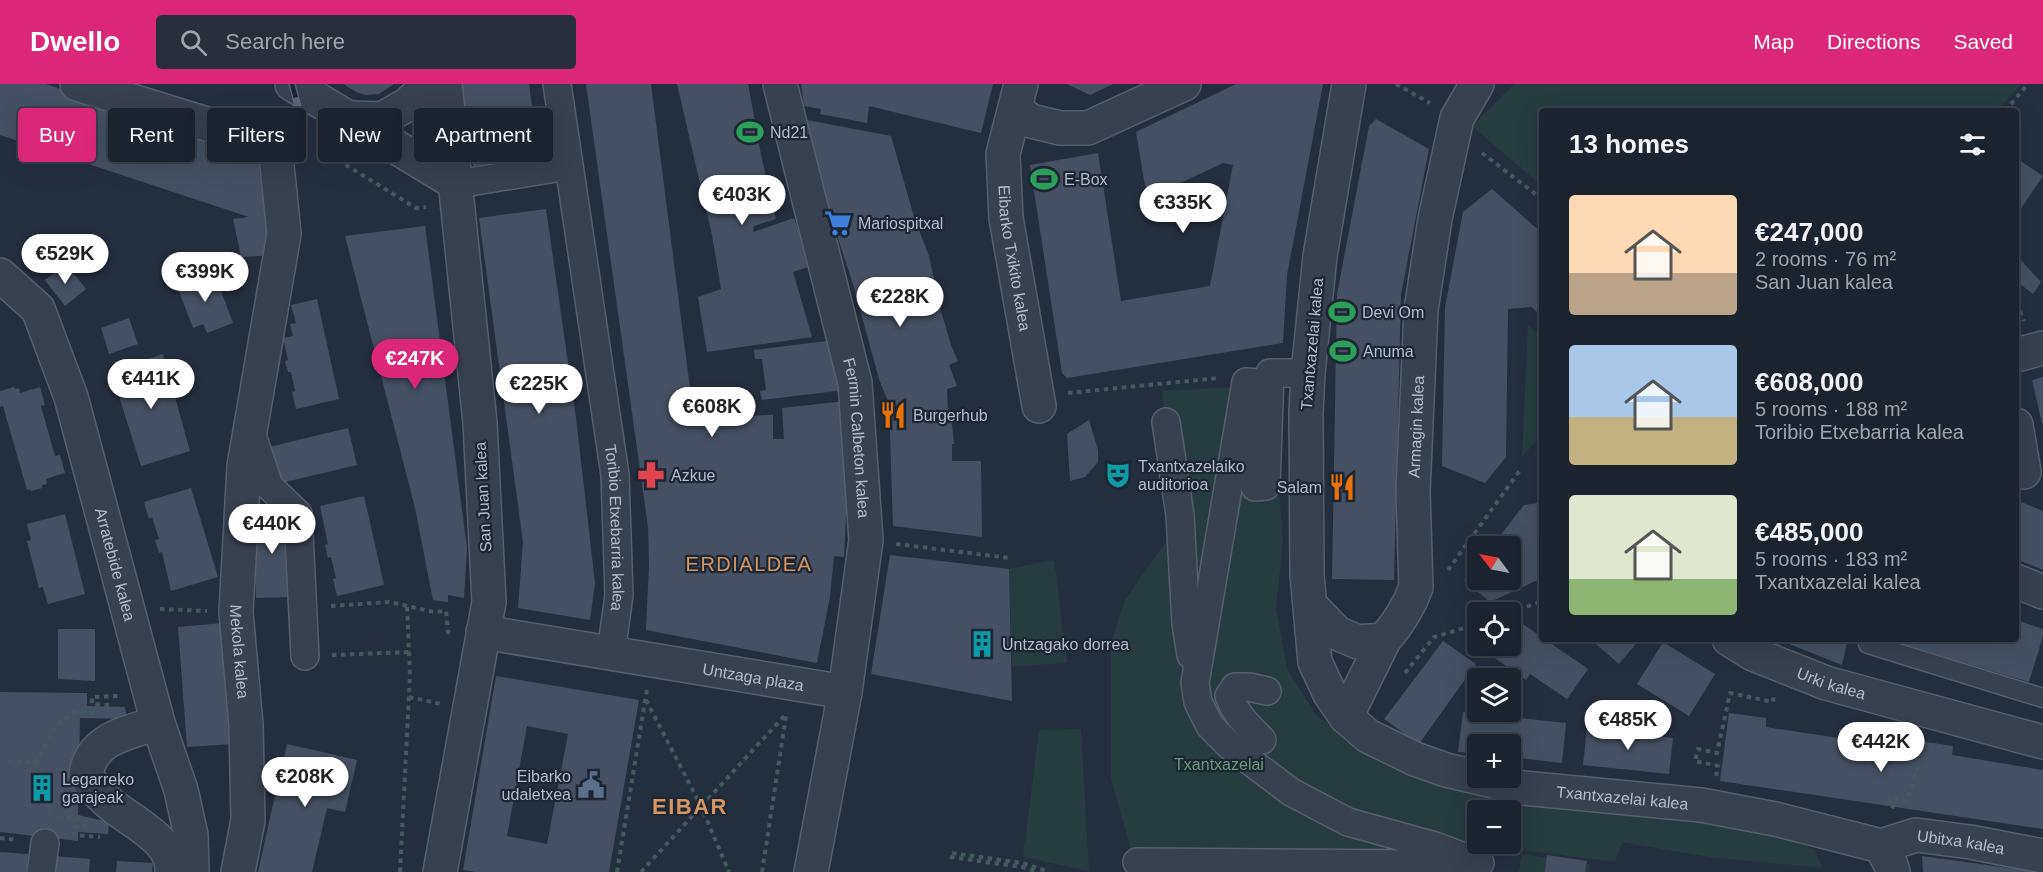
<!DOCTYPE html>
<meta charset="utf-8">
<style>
:root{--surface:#1b232e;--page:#282f3a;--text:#f1f3f6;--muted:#a0a4aa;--line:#39404a;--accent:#db2777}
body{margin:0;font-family:Helvetica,sans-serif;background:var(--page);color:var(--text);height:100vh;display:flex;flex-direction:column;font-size:22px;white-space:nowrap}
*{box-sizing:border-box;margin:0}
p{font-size:20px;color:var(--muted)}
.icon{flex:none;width:33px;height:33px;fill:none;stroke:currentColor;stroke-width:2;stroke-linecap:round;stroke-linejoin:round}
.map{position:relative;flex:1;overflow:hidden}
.drawer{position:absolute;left:1539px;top:24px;width:480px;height:534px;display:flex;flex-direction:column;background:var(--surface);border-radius:6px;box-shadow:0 6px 24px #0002,0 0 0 2px var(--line)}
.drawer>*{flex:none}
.top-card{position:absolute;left:18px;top:24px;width:570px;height:54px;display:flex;gap:12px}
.needle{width:39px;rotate:302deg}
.tools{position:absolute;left:1467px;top:452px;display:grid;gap:12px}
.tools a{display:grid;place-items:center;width:54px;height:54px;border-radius:6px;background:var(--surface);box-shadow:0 6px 24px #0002,0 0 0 2px var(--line);font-size:30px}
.price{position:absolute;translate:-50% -51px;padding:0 14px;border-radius:21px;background:#fff;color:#222;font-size:20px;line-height:39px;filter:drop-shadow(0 2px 3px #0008)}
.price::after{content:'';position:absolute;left:50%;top:36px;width:18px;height:14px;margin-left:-9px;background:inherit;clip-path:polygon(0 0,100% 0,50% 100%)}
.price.active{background:var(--accent);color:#fff}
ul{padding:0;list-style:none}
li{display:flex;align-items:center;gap:18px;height:150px;padding:0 30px}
li span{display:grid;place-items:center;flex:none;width:168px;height:120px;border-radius:6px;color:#555}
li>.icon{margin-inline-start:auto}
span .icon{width:72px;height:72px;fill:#fffc;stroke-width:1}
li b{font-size:26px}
h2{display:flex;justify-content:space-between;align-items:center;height:72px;padding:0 30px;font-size:26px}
.tag{padding:0 21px;border-radius:6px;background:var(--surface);box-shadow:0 6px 24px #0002,0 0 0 2px var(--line);font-size:21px;line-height:54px}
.tag.active{background:var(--accent);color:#fff}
header{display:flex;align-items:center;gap:36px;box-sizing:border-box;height:84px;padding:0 30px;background:var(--accent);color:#fff}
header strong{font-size:28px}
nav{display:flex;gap:33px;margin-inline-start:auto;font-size:21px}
.search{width:420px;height:54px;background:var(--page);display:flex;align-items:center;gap:15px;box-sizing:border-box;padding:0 21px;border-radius:6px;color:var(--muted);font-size:22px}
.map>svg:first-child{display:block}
</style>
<header>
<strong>Dwello</strong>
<div class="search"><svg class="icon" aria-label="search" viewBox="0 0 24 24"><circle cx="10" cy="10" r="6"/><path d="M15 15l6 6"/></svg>Search here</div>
<nav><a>Map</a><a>Directions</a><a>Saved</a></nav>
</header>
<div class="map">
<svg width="2043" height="788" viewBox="0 0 2043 788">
<rect width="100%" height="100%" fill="#242f3e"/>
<path fill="#263c3f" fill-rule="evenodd" d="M1514 0H2021L1997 27H1542V102L1472 42Z
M1528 241 1542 252V350L1522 373Z
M1274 301 1277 381 1283 458 1276 523 1287 585 1317 632 1357 660 1751 737 1815 766 1822 784 1709 773 1622 758 1615 778 1483 761 1478 788 1133 772 1111 695V558L1125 516 1165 459 1173 425 1162 307ZM1478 726H1510V759H1478Z
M1054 476 1067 579 1012 583 1009 485Z
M1081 645 1089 787 1023 773 1039 646Z
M1522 770 1590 780 1589 788H1519Z"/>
<path fill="#455162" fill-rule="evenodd" d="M0 0H46L267 75 275 171 241 173 233 135 249 133 0 51Z
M343 0H394L379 10 366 11 358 9Z
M461 0H529L539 72 473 82Z
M586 0H651L692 320 712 317 714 330 742 326 743 332 773 331V355H784L782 324 846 317 849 371 844 473 834 472 830 512 817 579 646 546 649 481 648 443Z
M677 0H748L761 71 776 135 754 142 753 148 794 134 811 182 793 188 812 253 707 268 698 213 721 205 712 151Z
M801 0H993L981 49 869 22 867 39 820 30 821 25 804 22Z
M1067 0H1113L1090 11Z
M1236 0H1323L1287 191 1283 259 1067 294 1062 289 1030 81 1098 69 1121 217 1210 202 1233 81 1223 79 1155 111 1145 102 1136 48Z
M1376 35 1429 65 1401 211 1394 496 1332 495 1337 210 1369 42Z
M807 36 891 52 914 133 929 172 941 227 951 261 958 277 949 281 957 302 947 305 948 332H951L954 360H952V377H981L982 453 893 442 889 320 879 295 853 200 828 124Z
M2016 74 2043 92 2016 132Z
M1492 105 1542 149V232L1531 223 1508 225 1506 373 1485 399 1442 382 1445 223 1463 128Z
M546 125 576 334 595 499 590 536 518 524 523 458 479 134Z
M425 142 467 464 464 514 448 511V518L433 516 415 424 345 152Z
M2016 171 2041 198 2033 210 2016 197Z
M66 180 86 205 65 222 45 196Z
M214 188 233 239 207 249 203 240 193 244 177 202Z
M317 215 339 315 296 325 292 308 295 307 291 288H288L285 277 288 276 283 254 293 252 290 240 296 239 291 221Z
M129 234 138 260 109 270 101 244Z
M835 256 844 306 762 316 760 307 766 306 762 275H755L754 266Z
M163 270 190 367 141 382 111 287Z
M2043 293V339H2042L2032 296Z
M14 303 15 305 19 304 20 309 40 303 45 321 41 322 55 372 60 371 65 389 46 395 47 400 42 401V404L31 407 30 405 27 406 3 322 0 323V307Z
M1089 336 1098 366V378L1085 393 1070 397 1067 350Z
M348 344 357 381 277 400 269 363Z
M191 404 218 493 171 507 162 468 159 469 155 456 159 455 152 433 149 435 144 418Z
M364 412 384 501 337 512 333 495 336 494 331 473 328 474 325 461 328 460 320 422Z
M2016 416 2043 427V486L2016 475Z
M1538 419 1542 424V494L1490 518 1464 496 1478 479V495H1510V462H1492L1524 421Z
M255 428H290L291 513 256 514V500H253Z
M65 430 85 510 48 520 43 503 39 504 27 457 31 456 27 440Z
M890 471 1009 485 1012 617 871 590Z
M2016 536 2043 545V552L2029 598 1887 556 2016 555Z
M1520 538 1588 585 1567 615 1530 590 1526 596 1489 570 1494 563 1499 567 1503 561H1510V551Z
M223 539 232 660 187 663 178 543Z
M58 545H95V597L58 595Z
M1590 555H1640L1619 580Z
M1776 555H1848L1842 581Z
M1443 557 1476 580 1419 660 1384 635Z
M1663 558 1715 590 1689 632 1637 600Z
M496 592 639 616 609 788H476L463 786ZM527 642 568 650 547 760 507 752Z
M0 608 87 609V622L125 623 127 635 80 634 78 731 109 738 108 750 78 748V757L0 748Z
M1463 628 1566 639 1562 679 1510 673V660H1478V670L1458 668Z
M1729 629 1766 634V643L1805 649 1839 654V645L1953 662 1952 671 2043 686V745L1720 697Z
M1587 644 1673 654 1669 690 1583 681Z
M287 660 357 676 345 728 327 724 312 788H258L276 707 285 709 289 689 281 687Z
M0 768 28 770 27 788H0Z
M1547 771 1587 777 1585 788H1545Z
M54 772 90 775 89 788H53Z
M1922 772 2031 787V788H1923Z
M117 777 153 779 152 788H116Z"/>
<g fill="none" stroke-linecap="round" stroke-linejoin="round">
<defs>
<path id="service" d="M1868 560 2043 614"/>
<g id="pedestrian">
<path id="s1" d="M557 0 615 391 619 511 611 569"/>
<path d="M457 100 568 82"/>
<path d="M1166 338 1180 431 1186 540 1191 571"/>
<path d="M251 348 269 402 298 430 305 572"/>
<path d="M1262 656C1249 643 1236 631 1229 612L1235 603H1249L1267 607"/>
<path d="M1137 778 1429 780 1480 779 1435 762 1348 738 1291 708 1230 662 1210 642 1198 618 1195 599 1246 298 1257 299 1255 403 1266 402 1270 289H1308"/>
<path d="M41 788 45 759"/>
</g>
<g id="minor">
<path id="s2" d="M77 0 275 61 284 150 244 382 236 528 246 641 248 736 238 788"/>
<path d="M292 0 457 100"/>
<path id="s3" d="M1021 0 1003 70 1006 134 1039 322"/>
<path id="s4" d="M1349 0 1320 172 1308 289 1306 329 1307 491 1315 578 1330 610 1346 633 1368 652 1415 675 1446 686 1523 704 1701 721 1775 735 1881 762 1891 781 1893 788"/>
<path d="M1016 26 1031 37 1060 44H1088L1184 0"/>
<path d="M349 34 382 35 408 20 430 0"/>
<path id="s5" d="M0 191 38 225 71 313 158 639 181 706 191 751 192 788"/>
<path d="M2016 271 2043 264"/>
<path d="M2016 341 2024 388"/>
<path d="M2016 497 2043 508"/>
<path id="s6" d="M1311 522 1337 549 1358 558 1384 556C1397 541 1409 523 1416 503L1413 408 1421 226 1435 135 1457 34 1477 0"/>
<path id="s7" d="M483 548 845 608"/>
<path id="s8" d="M1729 555 1753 570 1826 599 2043 658"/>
<path d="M1346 633 1384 556"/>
<path d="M158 639C127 649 91 654 86 691 91 700 99 710 107 717 127 736 175 755 172 788"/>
<path id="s9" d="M1881 762 1916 751 1970 758 2043 772"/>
</g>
<g id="tertiary">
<path id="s10" d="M780 0 855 299 866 456 845 608 811 788"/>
<path d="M440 788 489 518 480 339 445 0"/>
</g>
</defs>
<use href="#service" stroke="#565f6c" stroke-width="21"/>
<use href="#pedestrian" stroke="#565f6c" stroke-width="30"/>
<use href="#minor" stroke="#565f6c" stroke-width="36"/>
<use href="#tertiary" stroke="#565f6c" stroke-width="36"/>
<path stroke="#44595c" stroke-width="4" stroke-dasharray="4.5 4.5" stroke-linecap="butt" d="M1396 0 1430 19
M2005 27 2028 0
M1482 69 1542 115
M338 76 416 124 426 123
M2016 219 2024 237
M1068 309 1219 294
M896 460 1010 474
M1448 486 1521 385
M331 522 389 518 434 528 446 527 448 548 453 550
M160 525 207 527
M1510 529 1542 517
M332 571 409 568
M1405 589 1434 553 1478 540
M409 613 441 620
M646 616 701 722 729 788
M109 621 92 620V613L120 612
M8 677 35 679 49 706 48 731
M35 679 57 641 74 628H95
M1716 692 1718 682 1695 677 1698 665 1717 669 1730 609 1773 618 1774 610
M1895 723 1888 721 1891 714 1907 717 1920 676 1892 671 1896 660 1918 664 1915 656
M58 733 81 735
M87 742 74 743V751L100 753
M0 754 18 756
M952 769 1023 779 1049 788
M950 773 1022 783 1038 788
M400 788 410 591 407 521
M617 788 647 605
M641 788 786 630
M762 788 786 632"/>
<use href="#service" stroke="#38414e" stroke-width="18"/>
<use href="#pedestrian" stroke="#38414e" stroke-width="27"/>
<use href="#minor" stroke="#38414e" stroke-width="33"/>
<use href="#tertiary" stroke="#38414e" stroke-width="33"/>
<defs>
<path id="rail" d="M292 0 302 37"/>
</defs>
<use href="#rail" stroke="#5a6575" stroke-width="7"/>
<use href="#rail" stroke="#1d2633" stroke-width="4.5" stroke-dasharray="14" stroke-linecap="butt"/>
</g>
<defs>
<symbol id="stadium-bare" viewBox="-9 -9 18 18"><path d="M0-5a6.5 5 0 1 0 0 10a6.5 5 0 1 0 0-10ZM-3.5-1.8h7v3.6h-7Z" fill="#2e9e5b" stroke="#1d2633" stroke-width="2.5" paint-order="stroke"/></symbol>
<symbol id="supermarket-bare" viewBox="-9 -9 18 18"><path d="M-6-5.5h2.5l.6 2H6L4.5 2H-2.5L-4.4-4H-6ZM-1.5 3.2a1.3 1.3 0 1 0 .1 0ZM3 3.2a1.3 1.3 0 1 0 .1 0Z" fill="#3f7fe0" stroke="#1d2633" stroke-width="2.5" paint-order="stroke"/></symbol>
<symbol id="restaurant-bare" viewBox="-9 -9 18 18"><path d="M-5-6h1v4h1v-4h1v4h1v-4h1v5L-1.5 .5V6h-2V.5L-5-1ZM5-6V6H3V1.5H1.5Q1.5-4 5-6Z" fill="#e8710a" stroke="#1d2633" stroke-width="2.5" paint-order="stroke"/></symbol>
<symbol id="pharmacy-bare" viewBox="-9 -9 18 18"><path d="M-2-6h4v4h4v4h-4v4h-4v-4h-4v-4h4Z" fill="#e0444e" stroke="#1d2633" stroke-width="2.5" paint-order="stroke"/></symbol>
<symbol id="theatre-bare" viewBox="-9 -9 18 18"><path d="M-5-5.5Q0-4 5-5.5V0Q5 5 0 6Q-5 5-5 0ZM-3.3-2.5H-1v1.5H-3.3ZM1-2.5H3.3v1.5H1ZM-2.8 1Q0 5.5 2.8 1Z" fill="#0f9aa8" stroke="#1d2633" stroke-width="2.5" paint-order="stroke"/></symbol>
<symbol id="building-bare" viewBox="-9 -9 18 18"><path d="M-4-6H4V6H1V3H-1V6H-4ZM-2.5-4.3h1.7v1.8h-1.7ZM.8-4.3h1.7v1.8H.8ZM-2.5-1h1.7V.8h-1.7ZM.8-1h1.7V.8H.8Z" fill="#0f9aa8" stroke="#1d2633" stroke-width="2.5" paint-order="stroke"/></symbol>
<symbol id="civic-bare" viewBox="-9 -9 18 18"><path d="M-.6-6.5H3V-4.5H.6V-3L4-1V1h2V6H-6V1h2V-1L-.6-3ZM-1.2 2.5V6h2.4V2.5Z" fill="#5c6f8a" stroke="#1d2633" stroke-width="2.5" paint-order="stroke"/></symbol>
</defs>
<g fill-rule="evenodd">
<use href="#stadium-bare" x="731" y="29" width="38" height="38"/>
<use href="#stadium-bare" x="1025" y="76" width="38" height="38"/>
<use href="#supermarket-bare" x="819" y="120" width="38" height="38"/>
<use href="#stadium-bare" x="1323" y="209" width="38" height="38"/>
<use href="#stadium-bare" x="1324" y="248" width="38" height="38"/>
<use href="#restaurant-bare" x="874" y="312" width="38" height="38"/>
<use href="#pharmacy-bare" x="632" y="372" width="38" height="38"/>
<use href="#theatre-bare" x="1099" y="372" width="38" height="38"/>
<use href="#restaurant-bare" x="1323" y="384" width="38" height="38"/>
<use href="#building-bare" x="963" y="541" width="38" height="38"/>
<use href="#civic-bare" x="572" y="682" width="38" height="38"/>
<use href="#building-bare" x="23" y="685" width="38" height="38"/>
</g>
<g text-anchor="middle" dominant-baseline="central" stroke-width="4.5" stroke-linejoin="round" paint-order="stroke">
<g font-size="16" fill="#b4bcc9" stroke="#1d2633" text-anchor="start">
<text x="770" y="48">Nd21</text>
<text x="1064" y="95">E-Box</text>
<text x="858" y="139">Mariospitxal</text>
<text x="1362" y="228">Devi Om</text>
<text x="1363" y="267">Anuma</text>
<text x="913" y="331">Burgerhub</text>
<text x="1138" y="382">Txantxazelaiko<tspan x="1138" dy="18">auditorioa</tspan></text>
<text x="671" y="391">Azkue</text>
<text x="1322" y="403" text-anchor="end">Salam</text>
<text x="1002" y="560">Untzagako dorrea</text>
<text x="571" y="692" text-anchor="end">Eibarko<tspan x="571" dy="18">udaletxea</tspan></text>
<text x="62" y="695">Legarreko<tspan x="62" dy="18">garajeak</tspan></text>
</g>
<g font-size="16" fill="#b4bcc9" stroke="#1d2633">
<text stroke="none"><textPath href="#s3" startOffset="177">Eibarko Txikito kalea</textPath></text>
<text transform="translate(1312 260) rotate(-85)">Txantxazelai kalea</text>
<text stroke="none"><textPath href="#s6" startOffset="309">Armagin kalea</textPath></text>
<text stroke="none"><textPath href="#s10" startOffset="363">Fermin Calbeton kalea</textPath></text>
<text transform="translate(483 413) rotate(-93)">San Juan kalea</text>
<text stroke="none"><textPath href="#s1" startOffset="448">Toribio Etxebarria kalea</textPath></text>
<text stroke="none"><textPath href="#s5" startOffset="318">Arratebide kalea</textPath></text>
<text stroke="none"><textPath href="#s2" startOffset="718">Mekola kalea</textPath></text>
<text stroke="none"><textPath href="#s7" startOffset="274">Untzaga plaza</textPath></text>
<text stroke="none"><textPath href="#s8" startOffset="112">Urki kalea</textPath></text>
<text stroke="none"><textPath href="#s4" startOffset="938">Txantxazelai kalea</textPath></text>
<text stroke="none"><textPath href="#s9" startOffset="82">Ubitxa kalea</textPath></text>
</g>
<g font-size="16" fill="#6b9a76" stroke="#1d2633">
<text x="1219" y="680">Txantxazelai</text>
</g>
<g font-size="20" letter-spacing="1.5" fill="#d59563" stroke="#1d2633">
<text x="749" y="480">ERDIALDEA</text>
</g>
<g font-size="22" font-weight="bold" letter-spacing="1.5" fill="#d59563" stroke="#1d2633">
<text x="690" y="722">EIBAR</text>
</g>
</g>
</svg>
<div class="tools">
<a><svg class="needle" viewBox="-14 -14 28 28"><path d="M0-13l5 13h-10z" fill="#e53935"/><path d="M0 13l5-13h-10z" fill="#a0a4aa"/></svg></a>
<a><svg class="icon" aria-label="locate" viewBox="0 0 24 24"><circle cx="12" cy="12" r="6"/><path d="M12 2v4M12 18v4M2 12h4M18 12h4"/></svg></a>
<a><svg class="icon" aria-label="layers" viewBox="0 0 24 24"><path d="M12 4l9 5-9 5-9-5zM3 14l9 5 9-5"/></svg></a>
<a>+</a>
<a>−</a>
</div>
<b class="price" style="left:742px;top:142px">€403K</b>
<b class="price" style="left:1183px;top:150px">€335K</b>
<b class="price" style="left:65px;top:201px">€529K</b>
<b class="price" style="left:205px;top:219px">€399K</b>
<b class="price" style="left:900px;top:244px">€228K</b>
<b class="price active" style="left:415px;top:306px">€247K</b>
<b class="price" style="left:151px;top:326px">€441K</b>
<b class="price" style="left:539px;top:331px">€225K</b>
<b class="price" style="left:712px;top:354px">€608K</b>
<b class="price" style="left:272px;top:471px">€440K</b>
<b class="price" style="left:1628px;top:667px">€485K</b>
<b class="price" style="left:1881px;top:689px">€442K</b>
<b class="price" style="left:305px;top:724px">€208K</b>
<div class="top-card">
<a class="tag active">Buy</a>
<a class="tag">Rent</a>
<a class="tag">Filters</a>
<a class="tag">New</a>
<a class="tag">Apartment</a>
</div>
<section class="drawer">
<h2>13 homes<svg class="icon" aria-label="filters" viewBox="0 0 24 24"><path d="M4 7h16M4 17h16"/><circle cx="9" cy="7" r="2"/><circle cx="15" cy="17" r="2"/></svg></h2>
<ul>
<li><span style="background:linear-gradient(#ffd9b3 65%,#b9a48a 0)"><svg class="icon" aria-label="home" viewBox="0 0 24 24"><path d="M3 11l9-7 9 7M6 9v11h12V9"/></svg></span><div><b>€247,000</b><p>2 rooms · 76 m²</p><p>San Juan kalea</p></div></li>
<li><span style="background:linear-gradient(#a9c7e8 60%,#c2b280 0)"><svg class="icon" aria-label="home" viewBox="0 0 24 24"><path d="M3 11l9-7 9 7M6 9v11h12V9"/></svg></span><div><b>€608,000</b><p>5 rooms · 188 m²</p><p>Toribio Etxebarria kalea</p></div></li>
<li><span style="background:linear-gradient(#dfe7d0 70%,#8fb573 0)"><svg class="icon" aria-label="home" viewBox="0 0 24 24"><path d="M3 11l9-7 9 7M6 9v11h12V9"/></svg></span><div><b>€485,000</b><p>5 rooms · 183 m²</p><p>Txantxazelai kalea</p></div></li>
</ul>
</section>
</div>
